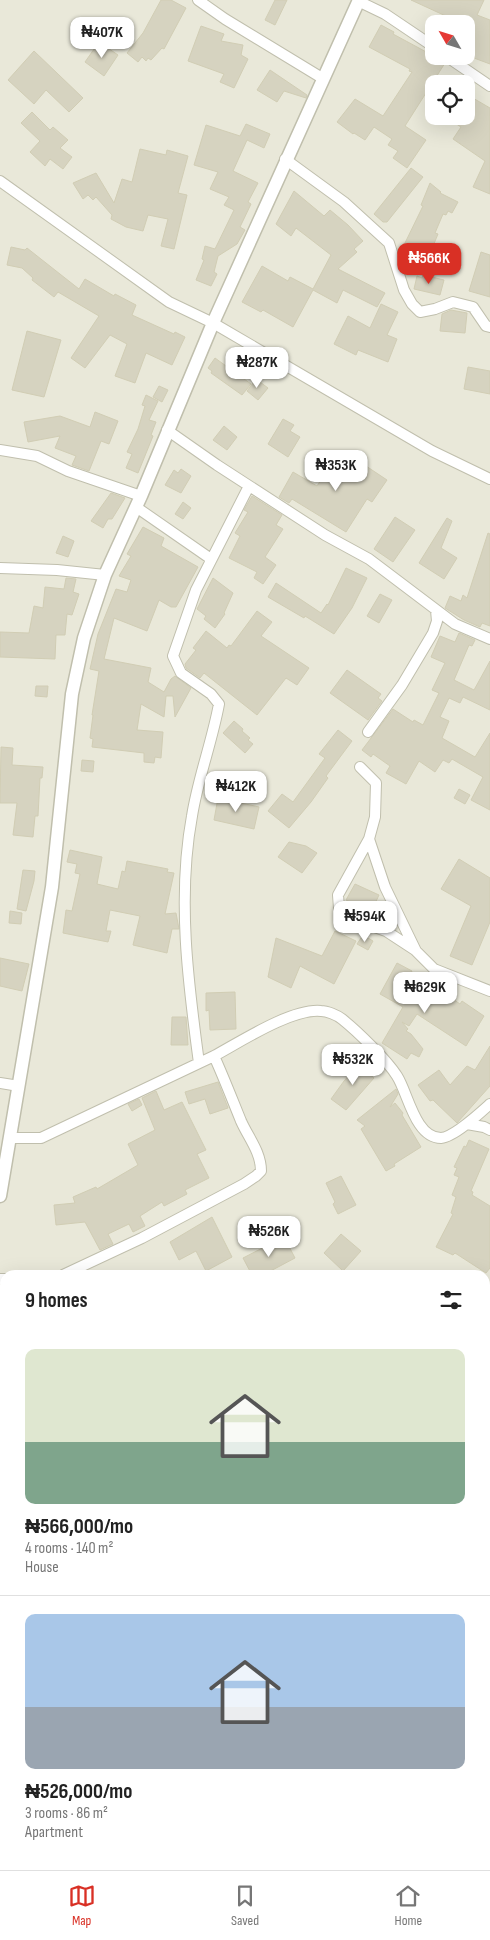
<!DOCTYPE html>
<meta charset="utf-8">
<style>
:root{--surface:#fff;--page:#f6f6f6;--text:#222;--muted:#767676;--line:#e0e0e0;--accent:#d93025}
body{margin:0;font-family:"Sofia Sans Condensed",sans-serif;background:var(--page);color:var(--text);height:100vh;display:flex;flex-direction:column;font-size:19px;white-space:nowrap}
*{box-sizing:border-box;margin:0}
p{font-size:16px;color:var(--muted)}
.icon{flex:none;width:28px;height:28px;fill:none;stroke:currentColor;stroke-width:2;stroke-linecap:round;stroke-linejoin:round}
.map{position:relative;flex:1;overflow:hidden}
.drawer{position:absolute;left:0px;top:1270px;width:490px;height:600px;display:flex;flex-direction:column;background:var(--surface);border-radius:15px 15px 0 0;box-shadow:0 5px 20px #0002}
.drawer>*{flex:none}
.needle{width:32px;rotate:309deg}
.fabs{position:absolute;left:425px;top:15px;display:grid;gap:10px}
.fabs a{display:grid;place-items:center;width:50px;height:50px;border-radius:10px;background:var(--surface);box-shadow:0 5px 20px #0002;font-size:25px}
.price{position:absolute;translate:-50% -42px;padding:0 11px;border-radius:10px;background:#fff;color:#222;font-size:16px;line-height:32px;filter:drop-shadow(0 1px 2px #0008)}
.price::after{content:'';position:absolute;left:50%;top:30px;width:15px;height:11px;margin-left:-8px;background:inherit;clip-path:polygon(0 0,100% 0,50% 100%)}
.price.active{background:var(--accent);color:#fff}
ul{padding:0;list-style:none}
li{display:grid;align-content:center;gap:10px;height:265px;padding:0 25px}
li+li{border-top:1px solid var(--line)}
li span{display:grid;place-items:center;height:155px;border-radius:10px;color:#555}
li>.icon{margin-inline-start:auto}
span .icon{width:90px;height:90px;fill:#fffc;stroke-width:1}
li b{font-size:21px}
h2{display:flex;justify-content:space-between;align-items:center;height:60px;padding:0 25px;font-size:21px}
.tab-bar{display:flex;justify-content:space-around;align-items:center;height:70px;border-top:1px solid var(--line);background:var(--surface);font-size:14px;color:var(--muted)}
.tab-bar a{display:grid;justify-items:center;gap:2px}
.tab-bar .active{color:var(--accent)}
.map>svg:first-child{display:block}
</style>
<div class="map">
<svg width="490" height="1870" viewBox="0 0 490 1870">
<rect width="100%" height="100%" fill="#f5f4eb"/>
<path fill="#e9e8d9" fill-rule="evenodd" d="M0 0H490V1870H0ZM434 24H466V56H434ZM434 84H466V116H434ZM5 1275H485V1865H5Z"/>
<g fill="none" stroke-linecap="round" stroke-linejoin="round">
<path stroke="#aac1ef" stroke-width="4" d="M0 1307 5 1308
M485 1378 490 1385"/>
</g>
<path fill="#d6d3c0" stroke="#d1cdb4" d="M161 0H171L186 8 164 49 162 48 151 60 148 58 146 61 142 57 138 62 127 53 143 33Z
M275 0H287L275 25 265 20Z
M411 0H484L477 15 490 20V64L466 55V24H445L448 17Z
M381 25 394 32 393 34 430 54 445 63 405 126 426 140 407 168 393 158 398 151 388 145 392 139 374 127 365 140 354 133 353 134 337 122 355 99 383 116 412 72 409 71 410 69 369 47Z
M201 26 224 34 221 41 243 45 241 55 248 59 234 88 220 82 224 74 188 61Z
M99 42 118 55 104 76 85 62Z
M34 51 83 98 69 112 46 90 34 104 8 80Z
M270 70 307 95 306 98 284 91 277 102 257 90Z
M466 94 490 108V194L473 187 485 161 453 139 461 127 444 116H466Z
M32 112 50 130 53 127 68 140 60 148 72 157 63 169 50 159 45 166 30 152 40 141 21 123Z
M246 124 270 134 264 148 247 140 233 171 258 183 248 202 251 204 240 227 245 230 237 244 218 256 214 272 217 274 211 286 196 280 204 260 202 259 205 246 215 249 234 210 224 205 229 197 210 189 218 172 194 165 206 125 240 136Z
M140 149 166 155 167 150 188 156 178 193 187 195 174 249 161 246 168 219 148 215 143 231 126 227 111 219 112 215 96 197 93 200 88 195 83 199 73 183 96 173 114 203 122 179 132 182Z
M411 168 423 177 387 222H383L374 214Z
M430 183 441 192 440 193 458 202 452 213 448 211 446 215 443 214 435 233 438 234 428 258 403 247 423 206 421 205Z
M294 191 324 216 330 210 348 225 363 241 354 249 357 252 338 269 385 293 377 307 343 290 337 303 313 290 293 327 263 310 261 312 242 302 262 266 288 281 290 277 313 289 331 255 296 228 291 236 276 224Z
M11 247 25 250 27 248 79 289 85 279 114 296 115 294 136 305 132 315 174 334 175 332 185 337 172 365 146 353 135 383 115 376 127 344 110 335 85 368 71 358 99 316 58 292 54 297 32 280 33 278 22 268 7 265Z
M481 252 490 255V297L469 291Z
M423 275 444 280 440 295 414 289 417 276 422 278Z
M381 304 398 312 387 335 397 339 388 362 358 350 356 355 334 344 348 316 370 328Z
M451 310 467 313 465 333 440 331 442 314Z
M27 331 61 340 44 397 12 390Z
M215 358 251 384 242 395 211 373 212 371 208 368Z
M468 367 490 371V394L464 389Z
M256 379 268 388 258 400 247 391Z
M159 386 168 390 162 402 153 397Z
M146 395 158 401 149 420 156 422 151 435 153 436 138 473 126 468 132 454 127 452 138 429 145 406 142 405Z
M95 412 118 421 109 444 101 441 89 471 72 465 76 456 55 448 60 436 28 442 24 422 60 416 90 427Z
M283 419 294 425 290 431 300 437 288 457 268 444Z
M224 426 237 437 227 450 213 440Z
M338 455 363 471 366 466 387 480 372 502 367 499 346 532 292 499 289 503 279 497 293 472 317 486Z
M181 469 191 476 181 493 165 485 174 470 178 473Z
M111 493 125 498 112 519H108L103 528 91 521Z
M252 496 282 515 276 525 283 529 265 557 276 565 263 584 254 578 257 572 229 558 240 536 235 533 248 512 244 510Z
M183 502 191 508 183 519 175 514Z
M395 517 415 530 393 562 374 549Z
M447 518 452 521 441 548 457 558 444 579 419 563Z
M143 527 164 538 161 546 198 567 176 607H171L159 600 147 631 114 618 104 659 151 668 148 682 164 692 171 679 175 676 191 688 175 717 173 696H166L164 717 141 704 137 730 163 732 161 758 155 757 154 763 144 762V753L92 747 93 739 90 738 93 715H92L99 671 90 669 98 634 116 589 127 592 131 580 119 576 131 556 127 554Z
M488 533 490 534V626L482 623 480 627 464 620 445 608 450 596 461 601 463 595 467 598Z
M63 536 74 541 68 557 56 553Z
M346 568 367 578 352 608 334 634 305 616 304 618 268 597 276 583 321 613 327 604 328 605Z
M66 578 76 579 73 592 79 594 72 615 67 614 65 635H56L55 659 0 657V632L29 633 34 606 43 608 45 587 64 589Z
M213 578 233 593 224 613 225 614 215 628 204 619 206 616 197 609Z
M380 594 392 600 379 623 367 616Z
M257 611 272 622 261 636 309 668 297 685 286 678 257 715 204 673 200 678 186 668 185 664 196 650 193 648 206 631 227 648 229 645 231 646Z
M459 633 475 640 472 646 469 645 454 680 474 690 490 661V710L463 697 460 703 449 698 440 717 449 721 442 738 475 757 490 733V810L471 800 483 777 452 759 449 763 443 760 435 772 419 761 406 784 386 773 390 766 373 754 371 757 362 750 393 709 413 722 414 720 423 725 439 693 432 690 445 663 431 657 440 636 455 642Z
M347 670 381 694 378 698 382 701 368 720 330 693Z
M36 686H48L47 697 35 696Z
M234 721 243 729 242 731 250 738 248 740 253 744 245 753 223 733Z
M338 730 352 741 326 776 328 778 311 802 289 828 268 811 282 794 293 802 325 758 319 754Z
M1 747 13 748 12 765 43 767 42 778H40L38 816H35L33 837 13 835 17 803H0Z
M82 760 94 761 93 772 81 771Z
M459 789 470 795 465 804 454 798Z
M218 798 259 807 254 829 214 820Z
M289 842 306 846 317 853 302 873 278 857Z
M70 850 102 857 97 884 118 889 122 871 125 872 127 861 168 869 167 872 174 873 165 914 176 913 179 929H172L167 953 133 945 140 916 110 910 106 931H111L108 942 63 933 66 910 72 911 80 874 75 873 77 864 67 862Z
M459 859 490 878V922L472 965 450 956 471 906 441 889Z
M23 870 35 871 34 881 26 911 17 909Z
M355 884 379 895 371 912 346 900Z
M10 911 22 913 21 924 9 923Z
M335 931 356 941 334 984 300 966 291 988 268 977 276 938 322 956Z
M363 935 373 941 368 950 357 944Z
M0 958 29 964 22 991 0 986Z
M397 963 412 971 411 973 416 976 410 987 430 999 437 988 460 1004 462 1001 484 1016 466 1046 417 1014 409 1026 402 1022 408 1029 406 1031 411 1034 423 1049 419 1057 411 1053 407 1059 382 1043 403 1007 380 994Z
M235 992 236 1029 210 1030 209 1010 206 1011V993Z
M172 1017H186L188 1045H171Z
M490 1046V1086L457 1123 433 1100 430 1101 418 1085 439 1070 450 1085 467 1066 475 1070Z
M362 1061 372 1069 368 1073 374 1078 346 1110 331 1099 344 1081Z
M218 1082 228 1108 210 1114 205 1099 189 1104 185 1092Z
M396 1089 398 1094 390 1107 395 1103 403 1113 402 1115 421 1147 394 1164 395 1166 386 1171 361 1129 365 1126 357 1120Z
M156 1091 164 1110 182 1102 206 1150 197 1154 209 1178 185 1190 187 1194 164 1206 162 1202 140 1216 145 1226 133 1232 129 1224 108 1234 113 1244 100 1250 85 1222 56 1225 54 1205 75 1203 73 1197 96 1187 97 1189 138 1165 128 1144 155 1130 142 1098Z
M139 1099 142 1105 132 1111 128 1104Z
M469 1140 489 1149 471 1191 473 1192 472 1195 490 1206V1268L486 1273 455 1253 453 1255 436 1247 453 1214 451 1213 456 1197 452 1195 459 1177 454 1175 457 1168 454 1167 464 1146 466 1147Z
M341 1176 356 1205 338 1214 333 1204 335 1202 326 1183Z
M212 1217 232 1257 206 1271 196 1251 179 1260 170 1242Z
M341 1234 361 1251 343 1271 324 1253Z
M284 1237 295 1258 263 1275H252L243 1258Z"/>
<g fill="none" stroke-linecap="round" stroke-linejoin="round">
<defs>
<path id="minor" d="M198 0 225 19 322 78
M358 1 385 14 434 47
M446 56 490 86
M285 159 344 202 389 243 404 290 412 304 420 312 435 309 453 302 473 307 486 326 490 327
M0 181 169 302 213 323 432 451 490 479
M167 430 217 465 325 535 369 559 455 624 490 639
M0 450 37 456 68 471 141 496
M136 507 211 559
M0 568 57 570 105 575
M368 732 402 685 433 633 437 621 436 610
M360 767 376 783 375 817 369 839 385 887 416 951 434 969 490 991
M369 839 338 895 339 908 352 919 386 931 415 950
M214 1056C240 1042 292 1008 321 1011 327 1011 337 1015 342 1019 357 1031 387 1060 397 1076 408 1093 415 1138 441 1138 454 1137 480 1113 490 1104
M199 1063C188 982 177 897 192 816 198 778 212 742 219 704L211 694 181 673 173 656 196 590 249 486
M0 1083 19 1086
M467 1124 484 1127 490 1130
M10 1138H41L214 1056C224 1078 232 1099 241 1121 248 1137 261 1152 261 1171L256 1176 244 1184 142 1238 63 1275
M0 1279H5
M485 1318 490 1309
M485 1509 490 1504
M0 1653 5 1652
M485 1662 486 1663 485 1666
M0 1780 5 1782
M485 1856 490 1858
M313 1870 325 1865"/>
<path id="tertiary" d="M0 1196 52 887 72 694 84 638 105 575 141 496 213 323 359 0"/>
</defs>
<use href="#minor" stroke="#c0bfad" stroke-width="12"/>
<use href="#tertiary" stroke="#c0bfad" stroke-width="15"/>
<use href="#minor" stroke="#fff" stroke-width="10"/>
<use href="#tertiary" stroke="#fff" stroke-width="12"/>
</g>
</svg>
<div class="fabs">
<a><svg class="needle" viewBox="-14 -14 28 28"><path d="M0-13l5 13h-10z" fill="#e53935"/><path d="M0 13l5-13h-10z" fill="#767676"/></svg></a>
<a><svg class="icon" aria-label="locate" viewBox="0 0 24 24"><circle cx="12" cy="12" r="6"/><path d="M12 2v4M12 18v4M2 12h4M18 12h4"/></svg></a>
</div>
<b class="price" style="left:102px;top:59px">₦407K</b>
<b class="price active" style="left:429px;top:285px">₦566K</b>
<b class="price" style="left:257px;top:389px">₦287K</b>
<b class="price" style="left:336px;top:492px">₦353K</b>
<b class="price" style="left:236px;top:813px">₦412K</b>
<b class="price" style="left:365px;top:943px">₦594K</b>
<b class="price" style="left:425px;top:1014px">₦629K</b>
<b class="price" style="left:353px;top:1086px">₦532K</b>
<b class="price" style="left:269px;top:1258px">₦526K</b>
<section class="drawer">
<h2>9 homes<svg class="icon" aria-label="filters" viewBox="0 0 24 24"><path d="M4 7h16M4 17h16"/><circle cx="9" cy="7" r="2"/><circle cx="15" cy="17" r="2"/></svg></h2>
<ul>
<li><span style="background:linear-gradient(#dfe7d0 60%,#7fa58c 0)"><svg class="icon" aria-label="home" viewBox="0 0 24 24"><path d="M3 11l9-7 9 7M6 9v11h12V9"/></svg></span><div><b>₦566,000/mo</b><p>4 rooms · 140 m²</p><p>House</p></div></li>
<li><span style="background:linear-gradient(#a9c7e8 60%,#9aa5b1 0)"><svg class="icon" aria-label="home" viewBox="0 0 24 24"><path d="M3 11l9-7 9 7M6 9v11h12V9"/></svg></span><div><b>₦526,000/mo</b><p>3 rooms · 86 m²</p><p>Apartment</p></div></li>
</ul>
</section>
</div>
<nav class="tab-bar">
<a class="active"><svg class="icon" aria-label="map" viewBox="0 0 24 24"><path d="M3 6l6-2 6 2 6-2v14l-6 2-6-2-6 2zM9 4v14M15 6v14"/></svg>Map</a>
<a><svg class="icon" aria-label="saved" viewBox="0 0 24 24"><path d="M7 4h10v16l-5-4-5 4z"/></svg>Saved</a>
<a><svg class="icon" aria-label="home" viewBox="0 0 24 24"><path d="M3 11l9-7 9 7M6 9v11h12V9"/></svg>Home</a>
</nav>
